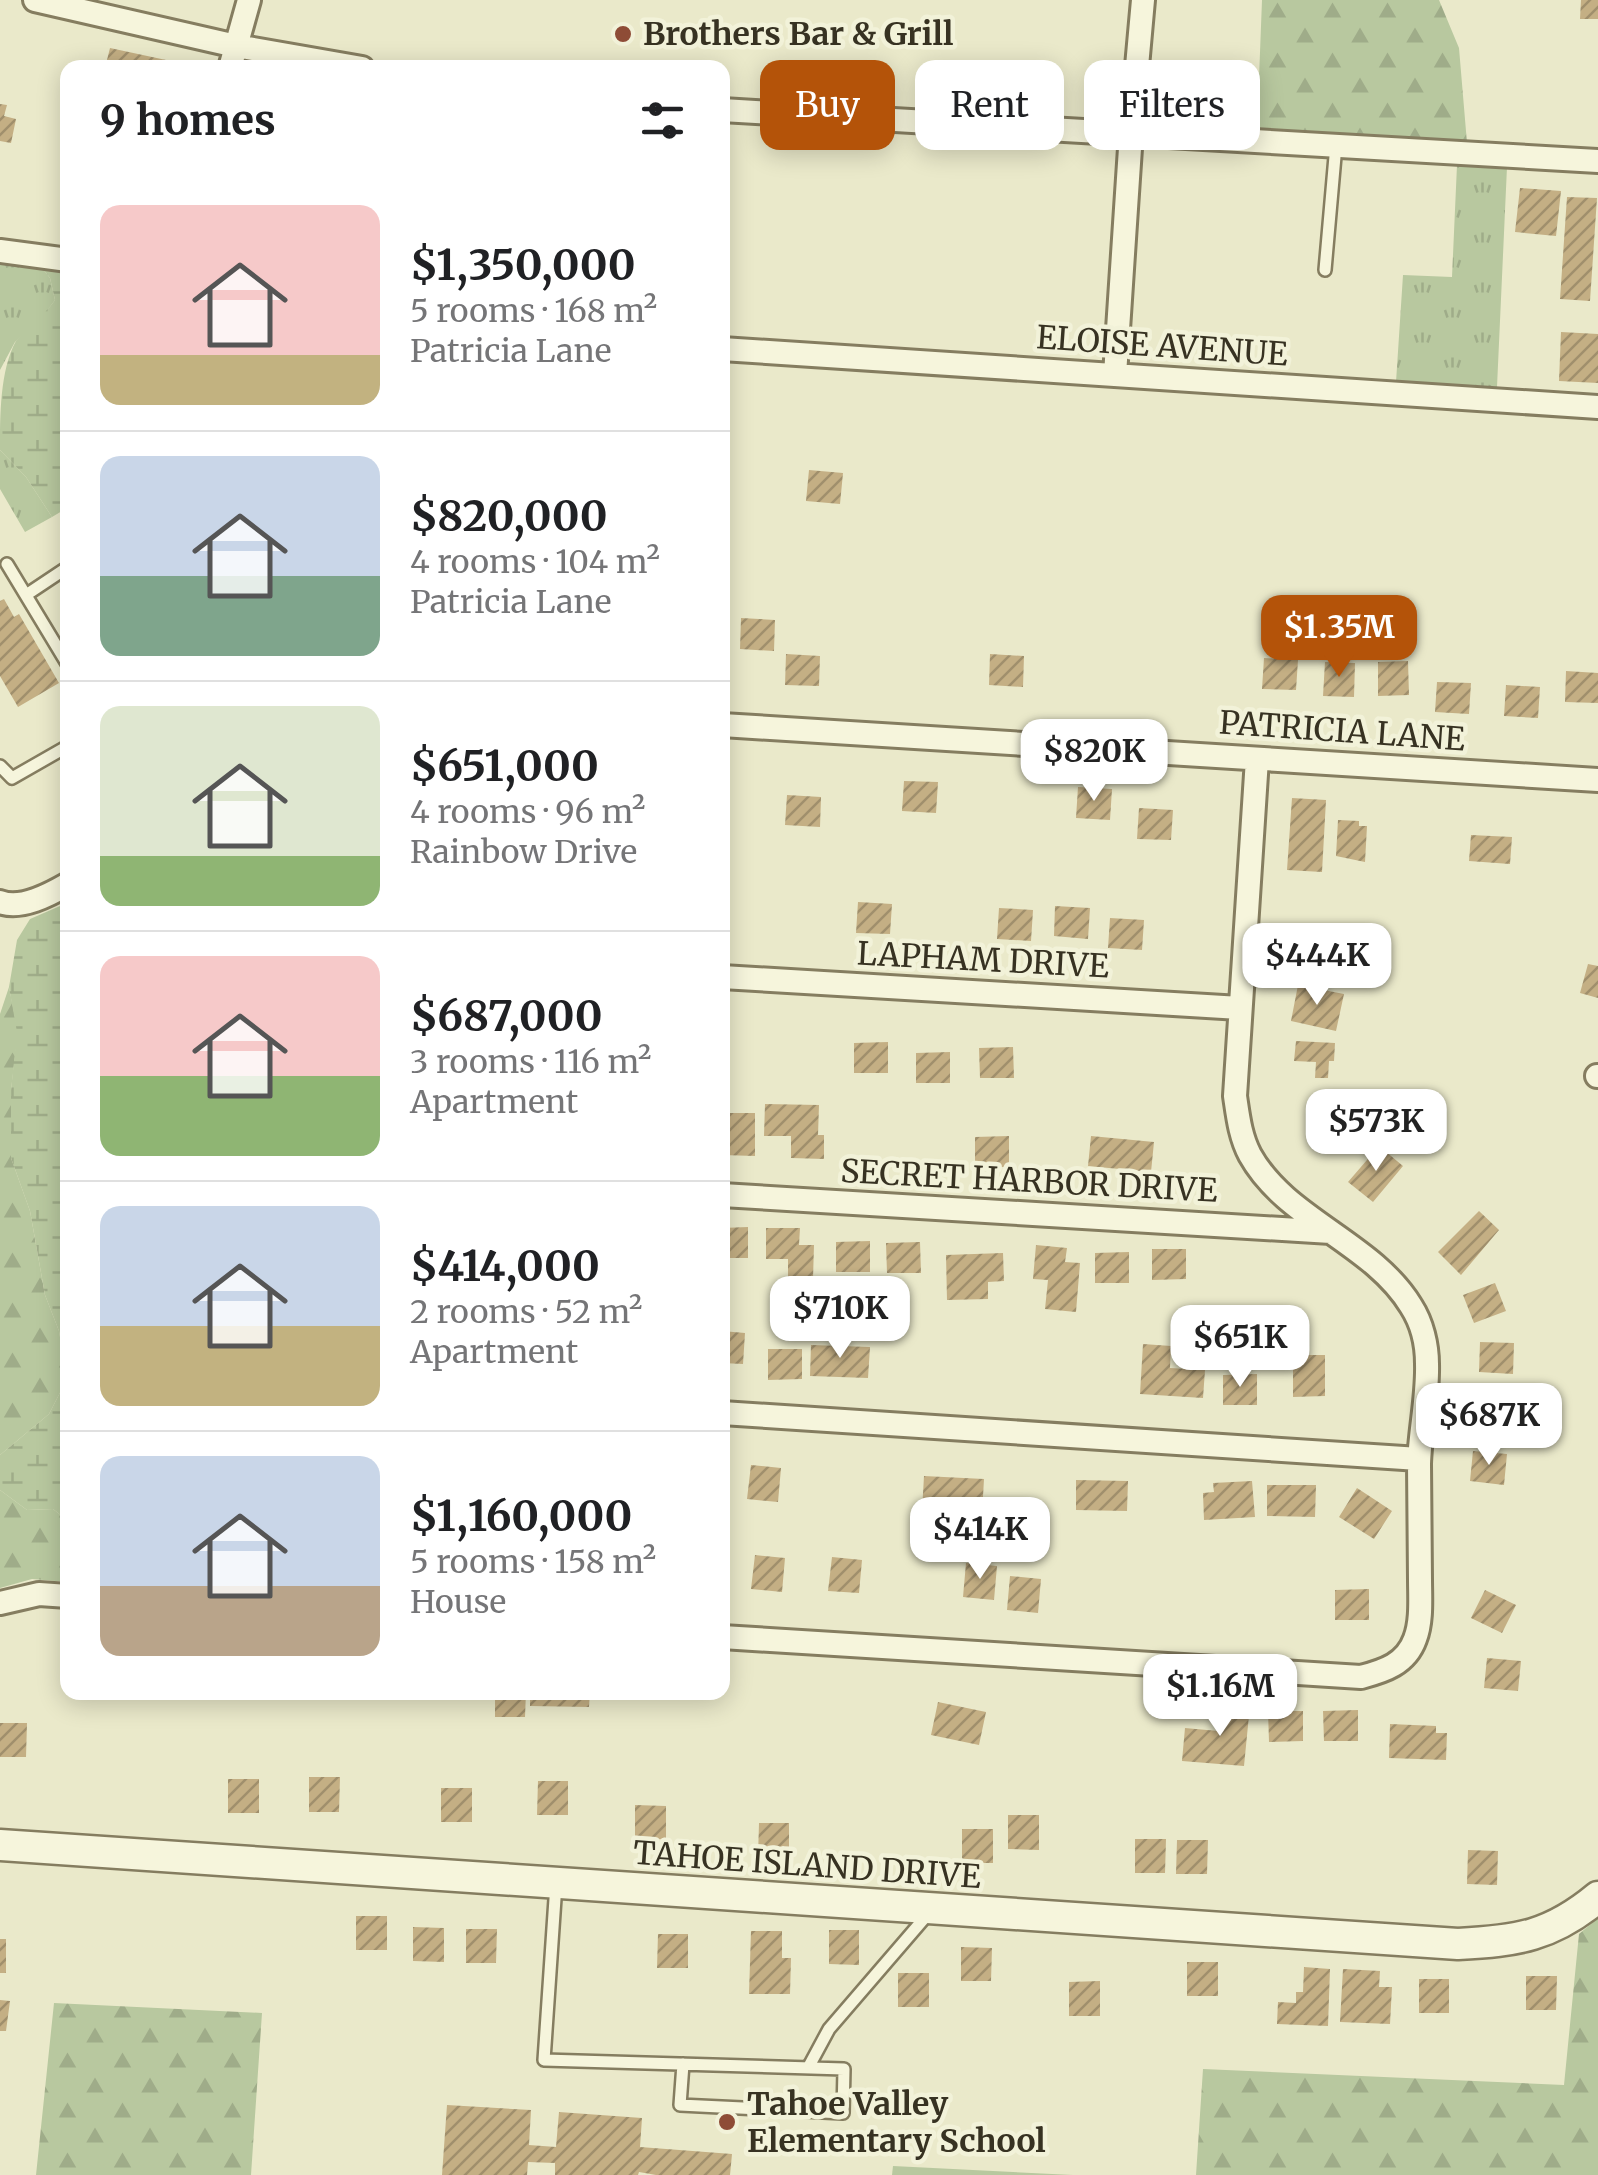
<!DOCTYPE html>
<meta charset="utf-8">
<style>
:root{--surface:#fff;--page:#f6f6f6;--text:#202124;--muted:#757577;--line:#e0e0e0;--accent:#b45309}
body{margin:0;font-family:Merriweather,serif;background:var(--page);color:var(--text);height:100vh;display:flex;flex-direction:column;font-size:38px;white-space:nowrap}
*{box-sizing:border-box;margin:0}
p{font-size:32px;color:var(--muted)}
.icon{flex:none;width:55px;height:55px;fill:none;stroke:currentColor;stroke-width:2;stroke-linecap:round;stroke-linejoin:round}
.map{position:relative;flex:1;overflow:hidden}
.details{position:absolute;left:60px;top:60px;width:670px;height:1640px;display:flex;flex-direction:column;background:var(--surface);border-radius:20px;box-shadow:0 5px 25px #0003}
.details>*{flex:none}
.hud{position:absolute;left:760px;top:60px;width:688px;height:90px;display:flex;gap:20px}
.price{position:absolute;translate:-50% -85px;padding:0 22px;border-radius:20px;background:#fff;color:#222;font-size:32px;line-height:65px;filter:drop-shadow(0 2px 5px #0008)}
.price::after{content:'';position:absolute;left:50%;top:60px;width:30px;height:22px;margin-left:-15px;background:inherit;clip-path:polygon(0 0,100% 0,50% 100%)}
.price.on{background:var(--accent);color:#fff}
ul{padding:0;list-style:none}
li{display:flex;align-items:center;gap:30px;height:250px;padding:0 40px}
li+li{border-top:2px solid var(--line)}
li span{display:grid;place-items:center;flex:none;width:280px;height:200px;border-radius:20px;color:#555}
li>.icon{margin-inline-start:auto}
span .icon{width:120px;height:120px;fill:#fffc;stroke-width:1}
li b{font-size:42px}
h2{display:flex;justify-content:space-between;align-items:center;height:120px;padding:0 40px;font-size:42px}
.chip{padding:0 35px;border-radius:20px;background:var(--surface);box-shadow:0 5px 25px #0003;font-size:35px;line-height:90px}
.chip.on{background:var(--accent);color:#fff}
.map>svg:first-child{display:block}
</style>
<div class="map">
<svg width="1598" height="2175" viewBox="0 0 1598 2175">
<defs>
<pattern id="grass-tufts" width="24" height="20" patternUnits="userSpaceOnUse" patternTransform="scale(2.5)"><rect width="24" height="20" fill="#b8c89f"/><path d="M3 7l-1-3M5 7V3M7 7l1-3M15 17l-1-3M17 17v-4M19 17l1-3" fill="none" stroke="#9fac89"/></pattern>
<pattern id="forest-firs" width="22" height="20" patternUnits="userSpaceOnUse" patternTransform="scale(2.5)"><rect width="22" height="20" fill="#b8c89f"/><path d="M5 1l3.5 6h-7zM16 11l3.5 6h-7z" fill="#9fac89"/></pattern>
<pattern id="wetland-marsh" width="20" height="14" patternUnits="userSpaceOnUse" patternTransform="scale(2.5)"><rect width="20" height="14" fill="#b8c89f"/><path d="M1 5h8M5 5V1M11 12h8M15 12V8" fill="none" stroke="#9fac89"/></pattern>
<pattern id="building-hatch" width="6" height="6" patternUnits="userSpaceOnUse" patternTransform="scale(2.5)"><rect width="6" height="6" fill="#c4af84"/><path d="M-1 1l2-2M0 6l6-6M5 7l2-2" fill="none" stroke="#a08f6c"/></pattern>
</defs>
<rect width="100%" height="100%" fill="#eae9ca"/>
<path fill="url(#grass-tufts)" d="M1457 165 1507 167 1497 387 1396 382 1403 275 1452 277Z
M0 264 43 269 50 278 55 300 41 319 15 342 0 370Z
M0 450 26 477 52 517 25 532 0 489Z"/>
<path fill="url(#forest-firs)" d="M1262 0H1439L1459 48 1467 143 1257 130Z
M67 902V1015L60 969V906Z
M9 987 18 1032 11 1090V1158L30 1211 45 1295 59 1331 67 1379 49 1414 0 1455V1014Z
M0 1490 27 1510 53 1509 67 1520V1582L32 1579 0 1588Z
M1598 1918V2175H1196L1203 2069 1564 2085 1579 1934Z
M54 2003 262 2013 251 2175H36Z"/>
<path fill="url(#wetland-marsh)" d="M43 269 68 272 67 508 52 517 26 477 0 450C0 415 0 370 16 341 29 326 43 317 55 300L50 278Z
M60 906V969L68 1015 67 1520 53 1509 27 1510 0 1490V1455L49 1414 67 1379 59 1331 45 1295 30 1211 11 1158V1090L17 1032 9 987 17 940 30 919Z"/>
<path fill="#b8c89f" d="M893 2166 1073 2175H892Z"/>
<path fill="url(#building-hatch)" d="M1581 0H1598V19H1580Z
M110 48 194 66 193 68H105Z
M0 104 7 105 4 116 16 119 11 143 0 141Z
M1520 188 1561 191 1556 236 1515 232Z
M1567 197 1597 198 1590 301 1560 299Z
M1561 332 1598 334V383L1559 381Z
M809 470 843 473 840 504 806 501Z
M4 599 14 617 19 614 59 683 18 707 0 676V601Z
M741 618 775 620 774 651 740 649Z
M786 654 820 656 819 686 785 685Z
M990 654 1024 656 1023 687 989 685Z
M1264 658 1298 660 1296 690 1262 689Z
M1408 661 1409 695 1378 696V662Z
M1325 662 1355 663 1354 697 1323 696Z
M1566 671 1598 673V703L1565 702Z
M1437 682 1471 683 1469 714 1435 712Z
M1506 685 1540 687 1538 718 1504 716Z
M904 781 938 782 936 813 902 811Z
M1078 787 1112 789 1110 820 1076 818Z
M787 795 821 797 820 827 785 825Z
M1292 798 1326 800 1322 872 1287 870Z
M1139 808 1173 810 1171 840 1137 839Z
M1338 820 1359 821V826H1367L1365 862 1336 856Z
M1471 835 1512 837 1510 864 1469 861Z
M858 902 892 904 890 934 856 933Z
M1055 906 1090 908 1088 939 1054 936Z
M999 908 1033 910 1031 941 997 939Z
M1110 918 1144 920 1142 950 1108 948Z
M1588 964 1598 966V998L1580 993Z
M1298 985 1344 994 1336 1031 1291 1021Z
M1296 1041 1335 1043 1334 1061H1329L1328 1078H1315L1316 1062 1294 1061Z
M888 1042V1073H854V1043Z
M1013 1047 1014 1078H980L979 1048Z
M950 1052V1083H916V1053Z
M765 1104 819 1105 818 1135H824V1159L791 1158V1136H764Z
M722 1113H755V1156L722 1155Z
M1009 1136V1167H975V1137Z
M1091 1136 1154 1142 1151 1172 1088 1166Z
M1379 1146 1403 1166 1373 1202 1348 1182Z
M1479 1211 1499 1230 1461 1275 1438 1252Z
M748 1227V1258H722V1228Z
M766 1228H800L799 1245H814L813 1279H788V1259H766Z
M870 1241V1272H836V1242Z
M920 1242 921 1273H887L886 1243Z
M1036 1245 1067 1248 1065 1262 1080 1263 1076 1312 1045 1309 1048 1280 1033 1279Z
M1152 1249H1186V1279L1152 1280Z
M1129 1252V1283H1095V1253Z
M1003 1253 1004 1281 988 1282V1299L947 1300 946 1255Z
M1495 1283 1506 1311 1474 1323 1463 1295Z
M722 1331 745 1333 743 1364 722 1363Z
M1480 1342 1514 1343 1513 1374 1479 1372Z
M1143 1344 1171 1346 1170 1368 1205 1370 1203 1398 1140 1394Z
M811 1345 870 1347 868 1378 810 1376Z
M768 1349H802V1379L768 1380Z
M1293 1355H1325V1396L1293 1397Z
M1257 1374V1405H1223V1375Z
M1521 1410 1522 1441H1488L1487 1411Z
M1473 1451 1507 1454 1504 1485 1470 1481Z
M751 1465 781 1468 778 1502 747 1499Z
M924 1476 984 1479 982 1514 922 1511Z
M1076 1480 1128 1481 1127 1511 1076 1510Z
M1252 1481 1255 1517 1204 1520 1203 1493 1214 1492 1213 1483Z
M1267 1485H1316L1315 1517 1267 1516Z
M1357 1488 1392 1511 1374 1539 1339 1517Z
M755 1555 785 1558 782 1592 751 1589Z
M832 1557 862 1560 859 1593 828 1591Z
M966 1563 997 1566 994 1600 963 1597Z
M1010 1576 1041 1579 1038 1613 1007 1610Z
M1369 1589V1620H1335V1590Z
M1485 1590 1516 1605 1502 1633 1471 1618Z
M1487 1658 1521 1661 1518 1691 1484 1688Z
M420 1692H451V1699H420Z
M495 1692H526L525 1717H495Z
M530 1692H590L589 1707 530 1706Z
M938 1702 986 1712 979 1745 931 1735Z
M1221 1703 1250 1705 1244 1766 1182 1761 1185 1728 1218 1731Z
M1358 1710V1741H1324L1323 1711Z
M1268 1711H1303V1741L1269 1742Z
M0 1723H27L26 1757H0Z
M1390 1724 1436 1726V1733H1447L1446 1760 1389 1758Z
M309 1777H340L339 1812H309Z
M228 1779H259V1813H228Z
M538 1781H568V1815H537Z
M441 1788H472V1822H441Z
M635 1805 666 1806V1839L635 1840Z
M1008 1815H1039V1850L1008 1849Z
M759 1823H789V1857H758Z
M962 1829H993V1863H962Z
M1135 1839H1166L1165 1873H1135Z
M1177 1840H1208L1207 1874H1176Z
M1468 1850 1498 1851 1497 1885 1467 1884Z
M356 1916H387V1950H356Z
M413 1927 444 1928V1962L413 1961Z
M466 1929H497L496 1963H466Z
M829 1930H859V1965L829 1964Z
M751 1931H782V1958H791L790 1994H749Z
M658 1934H688V1968H657Z
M0 1939H6V1973H0Z
M961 1947 992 1948 991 1981H961Z
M1187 1962H1218V1996H1187Z
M1304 1967 1330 1969 1328 2026 1277 2024 1278 2002 1296 2003V1992H1303Z
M1343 1969 1380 1971 1379 1987H1392L1390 2024 1340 2022Z
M898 1973H929V2007H898Z
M1526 1976H1557L1556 2010H1526Z
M1419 1979H1449V2013H1419Z
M1100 1981V2016H1069V1982Z
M0 2000 10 2001 6 2031H0Z
M447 2105 531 2110 529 2145 556 2147 559 2112 642 2118 640 2147 732 2154 730 2175H656L639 2172 638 2175H555V2163L528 2162 527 2175H442Z"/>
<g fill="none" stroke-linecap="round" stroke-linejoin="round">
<defs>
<path id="service" d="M1325 270 1336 145
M7 564 68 665
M26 595 68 567
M0 766 12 778 68 746
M556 1884 544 2060 844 2069 843 2113 680 2105 683 2064
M808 2068 829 2029 928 1914"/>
<path id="minor" d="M35 0 236 46 362 68
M230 68 249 0
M722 110 1598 161
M0 251 68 260
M722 349 1598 407
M1115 375 1131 133 1143 0
M722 725 1598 780
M0 902C21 910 49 895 68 884
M722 977 1240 1008
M1597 1076H1598
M722 1195 1331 1232
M722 1413 1419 1459
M0 1603 39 1594 68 1596
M722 1637 1361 1677C1384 1671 1406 1664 1415 1639 1422 1621 1420 1598 1420 1579 1420 1540 1419 1502 1419 1464 1420 1431 1428 1397 1427 1364 1427 1345 1422 1323 1411 1306 1372 1242 1286 1220 1250 1155 1240 1136 1238 1116 1235 1096L1257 759"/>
<path id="tertiary" d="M0 1845 1458 1944C1518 1941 1551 1936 1598 1897"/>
</defs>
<use href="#service" stroke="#857d60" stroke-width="16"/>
<use href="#minor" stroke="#857d60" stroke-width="28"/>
<use href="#tertiary" stroke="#857d60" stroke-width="35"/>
<use href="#service" stroke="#f6f5dc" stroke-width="11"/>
<use href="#minor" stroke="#f6f5dc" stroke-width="22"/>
<use href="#tertiary" stroke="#f6f5dc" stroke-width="30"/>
</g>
<g fill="#8e4c36" stroke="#f2f2d9" stroke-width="4">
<circle cx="623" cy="34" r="10"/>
<circle cx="727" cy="2122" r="10"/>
</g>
<g text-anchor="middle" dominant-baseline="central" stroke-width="9" stroke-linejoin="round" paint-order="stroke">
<g font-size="32" font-weight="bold" fill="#373222" stroke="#f2f2d9" text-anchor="start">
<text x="643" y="34">Brothers Bar &amp; Grill</text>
<text x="747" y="2104">Tahoe Valley<tspan x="747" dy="37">Elementary School</tspan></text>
</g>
<g font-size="32" fill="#373222" stroke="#f2f2d9">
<text transform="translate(1162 346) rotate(4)">ELOISE AVENUE</text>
<text transform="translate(1342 731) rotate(4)">PATRICIA LANE</text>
<text transform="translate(983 960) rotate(3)">LAPHAM DRIVE</text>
<text transform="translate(1029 1181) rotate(3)">SECRET HARBOR DRIVE</text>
<text transform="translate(807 1865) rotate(4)">TAHOE ISLAND DRIVE</text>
</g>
</g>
</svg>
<b class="price on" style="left:1339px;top:680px">$1.35M</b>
<b class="price" style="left:1094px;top:804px">$820K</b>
<b class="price" style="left:1317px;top:1008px">$444K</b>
<b class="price" style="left:1376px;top:1174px">$573K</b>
<b class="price" style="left:840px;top:1361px">$710K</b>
<b class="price" style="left:1240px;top:1390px">$651K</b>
<b class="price" style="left:1489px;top:1468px">$687K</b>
<b class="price" style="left:980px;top:1582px">$414K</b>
<b class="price" style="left:1220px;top:1739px">$1.16M</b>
<div class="hud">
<a class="chip on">Buy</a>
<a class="chip">Rent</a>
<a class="chip">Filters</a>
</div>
<section class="details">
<h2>9 homes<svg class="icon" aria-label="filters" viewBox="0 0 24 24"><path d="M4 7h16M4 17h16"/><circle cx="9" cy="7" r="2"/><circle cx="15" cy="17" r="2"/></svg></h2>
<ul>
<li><span style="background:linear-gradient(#f6c9c9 75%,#c2b280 0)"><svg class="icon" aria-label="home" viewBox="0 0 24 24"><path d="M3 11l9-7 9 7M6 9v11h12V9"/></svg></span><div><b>$1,350,000</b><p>5 rooms · 168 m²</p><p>Patricia Lane</p></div></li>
<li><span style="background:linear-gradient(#c9d6e8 60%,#7fa58c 0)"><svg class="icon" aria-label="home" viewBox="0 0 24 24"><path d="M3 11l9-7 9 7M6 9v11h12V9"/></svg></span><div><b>$820,000</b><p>4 rooms · 104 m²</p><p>Patricia Lane</p></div></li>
<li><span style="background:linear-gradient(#dfe7d0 75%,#8fb573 0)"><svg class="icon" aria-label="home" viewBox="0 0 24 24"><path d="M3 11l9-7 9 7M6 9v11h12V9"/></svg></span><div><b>$651,000</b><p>4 rooms · 96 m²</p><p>Rainbow Drive</p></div></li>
<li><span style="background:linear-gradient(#f6c9c9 60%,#8fb573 0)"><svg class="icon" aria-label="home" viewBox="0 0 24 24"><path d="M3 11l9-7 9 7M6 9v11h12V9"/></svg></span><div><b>$687,000</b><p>3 rooms · 116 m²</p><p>Apartment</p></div></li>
<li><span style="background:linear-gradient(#c9d6e8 60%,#c2b280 0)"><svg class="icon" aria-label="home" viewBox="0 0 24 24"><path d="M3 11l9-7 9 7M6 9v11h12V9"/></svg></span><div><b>$414,000</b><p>2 rooms · 52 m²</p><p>Apartment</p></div></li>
<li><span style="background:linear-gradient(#c9d6e8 65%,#b9a48a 0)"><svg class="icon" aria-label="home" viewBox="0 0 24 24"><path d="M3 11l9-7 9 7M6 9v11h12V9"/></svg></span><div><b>$1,160,000</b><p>5 rooms · 158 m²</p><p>House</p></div></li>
</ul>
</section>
</div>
